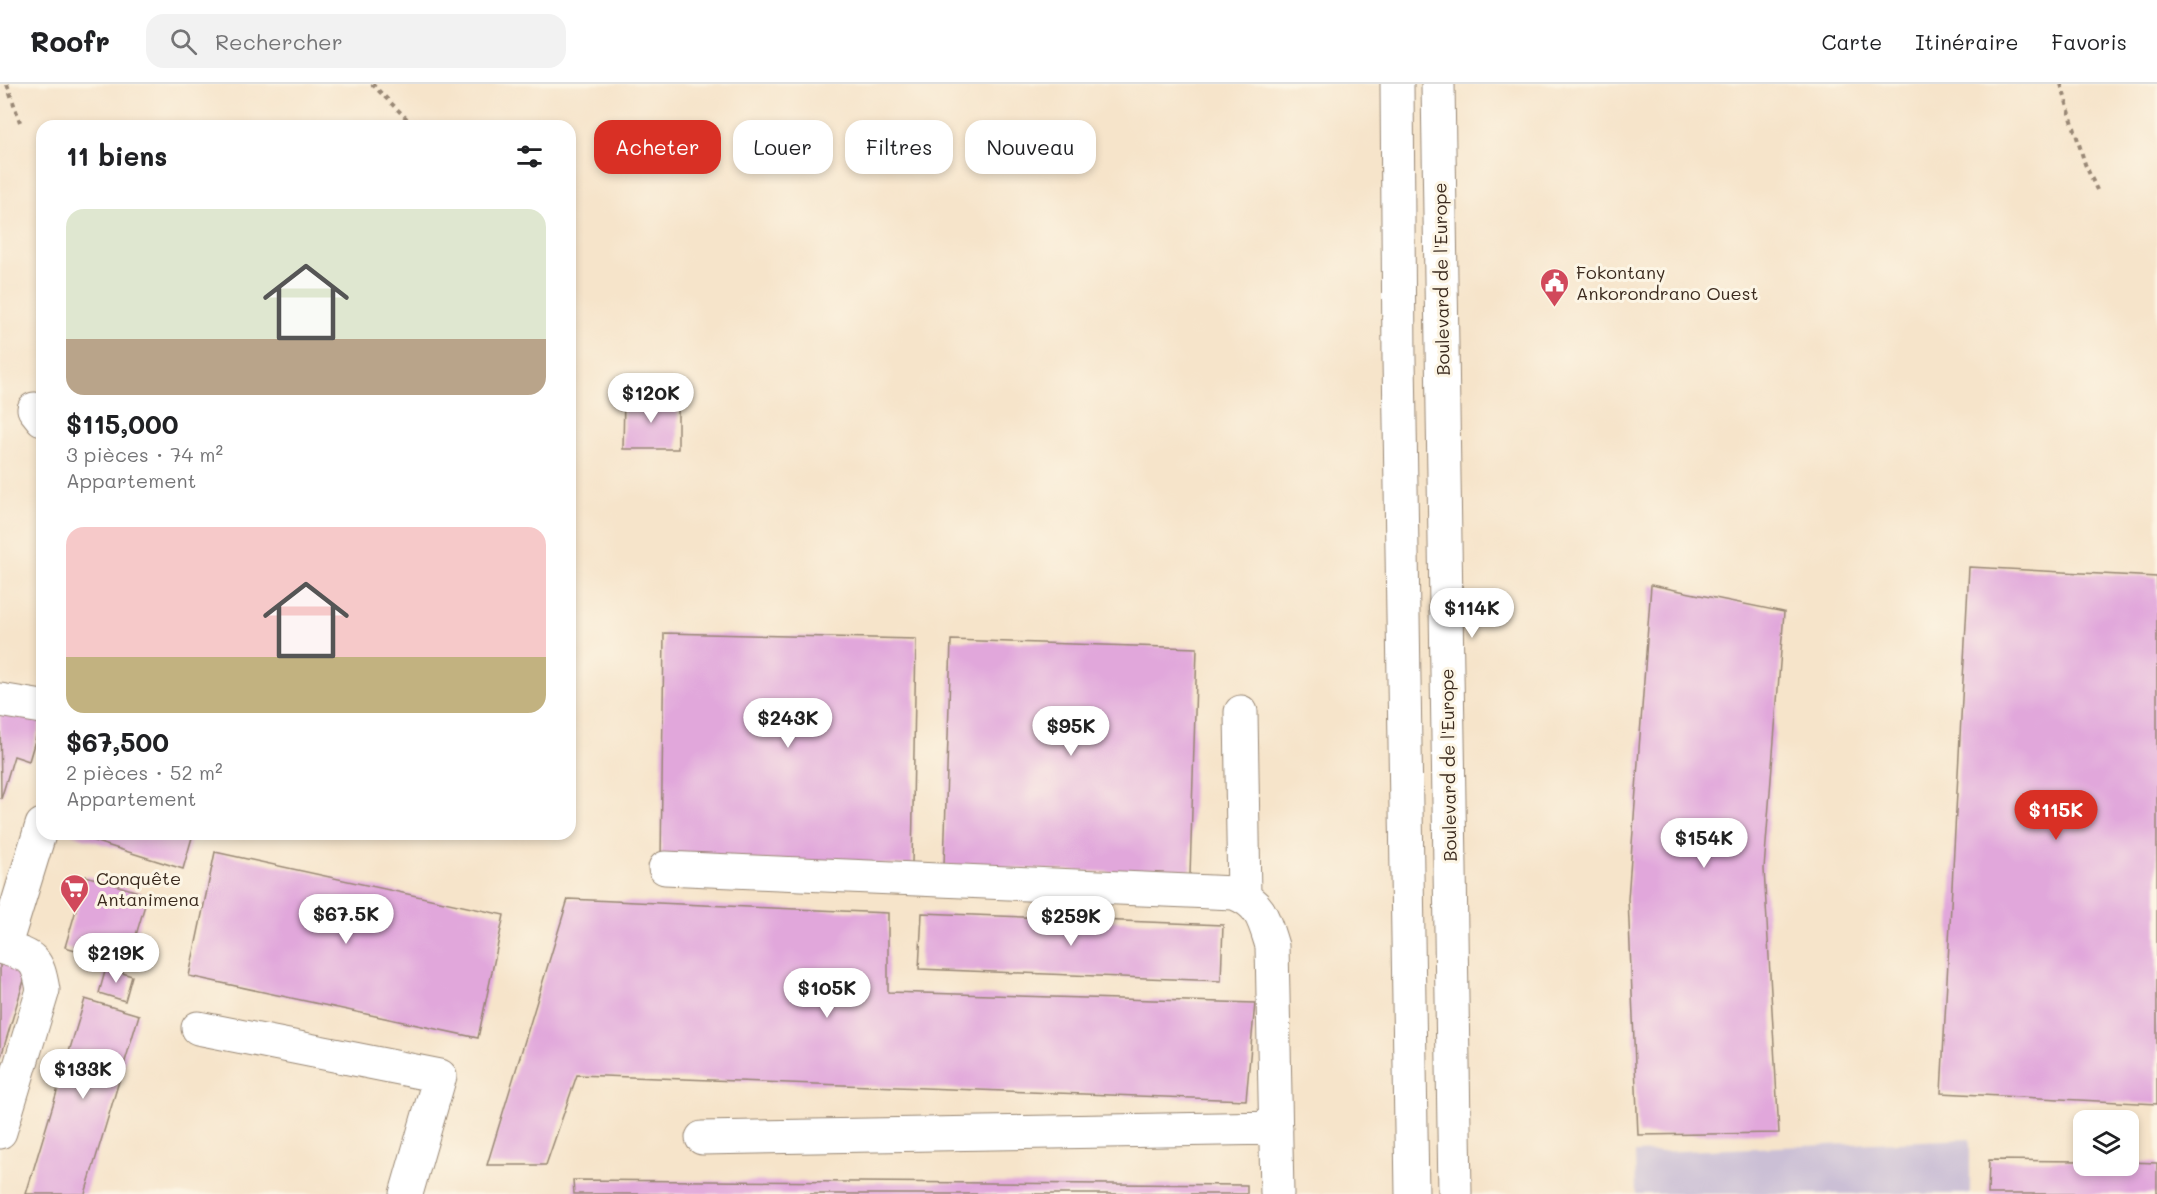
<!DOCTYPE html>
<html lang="fr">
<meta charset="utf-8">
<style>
:root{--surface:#fff;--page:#f2f2f2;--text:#202124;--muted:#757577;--line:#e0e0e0;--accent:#d93025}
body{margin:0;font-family:Mali,sans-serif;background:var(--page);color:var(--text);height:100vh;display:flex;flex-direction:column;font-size:22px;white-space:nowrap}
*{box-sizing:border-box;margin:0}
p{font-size:20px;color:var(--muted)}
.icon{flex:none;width:33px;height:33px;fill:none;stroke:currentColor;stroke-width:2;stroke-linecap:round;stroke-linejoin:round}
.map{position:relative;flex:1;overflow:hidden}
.side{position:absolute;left:36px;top:36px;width:540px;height:720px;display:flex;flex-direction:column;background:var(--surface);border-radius:18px;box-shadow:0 3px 9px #0003}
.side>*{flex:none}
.top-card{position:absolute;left:594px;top:36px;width:570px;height:54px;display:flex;gap:12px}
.buttons{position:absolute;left:2073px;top:1026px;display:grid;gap:12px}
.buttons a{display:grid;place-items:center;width:66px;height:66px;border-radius:12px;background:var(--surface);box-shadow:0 3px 9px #0003;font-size:30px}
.price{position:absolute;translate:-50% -51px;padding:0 14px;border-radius:21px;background:#fff;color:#222;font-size:20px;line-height:39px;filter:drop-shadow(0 2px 3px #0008)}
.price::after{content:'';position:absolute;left:50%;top:36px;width:18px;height:14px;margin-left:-9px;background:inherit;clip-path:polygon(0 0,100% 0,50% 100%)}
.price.current{background:var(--accent);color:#fff}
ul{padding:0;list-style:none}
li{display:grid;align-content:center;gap:12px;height:318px;padding:0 30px}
li span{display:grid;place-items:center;height:186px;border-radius:18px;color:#555}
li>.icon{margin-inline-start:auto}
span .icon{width:108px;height:108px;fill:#fffc;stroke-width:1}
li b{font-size:26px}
h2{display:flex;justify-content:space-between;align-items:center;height:72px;padding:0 30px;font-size:26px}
.tag{padding:0 21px;border-radius:18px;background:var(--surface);box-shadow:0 3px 9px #0003;font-size:21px;line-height:54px}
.tag.current{background:var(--accent);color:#fff}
header{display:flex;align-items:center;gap:36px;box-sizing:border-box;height:84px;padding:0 30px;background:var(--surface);border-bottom:2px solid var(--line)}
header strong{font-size:28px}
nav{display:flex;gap:33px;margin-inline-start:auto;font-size:21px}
.search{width:420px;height:54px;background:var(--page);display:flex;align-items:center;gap:15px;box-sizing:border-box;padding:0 21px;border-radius:18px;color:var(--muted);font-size:22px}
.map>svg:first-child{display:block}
</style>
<header>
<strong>Roofr</strong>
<div class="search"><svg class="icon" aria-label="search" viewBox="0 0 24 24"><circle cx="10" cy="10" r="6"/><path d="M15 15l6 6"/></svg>Rechercher</div>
<nav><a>Carte</a><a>Itinéraire</a><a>Favoris</a></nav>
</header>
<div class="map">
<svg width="2157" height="1110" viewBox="0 0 2157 1110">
<rect width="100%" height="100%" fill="#fcf5e5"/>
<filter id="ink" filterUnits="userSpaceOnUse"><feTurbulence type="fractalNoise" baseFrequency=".0167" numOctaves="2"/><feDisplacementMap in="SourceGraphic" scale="12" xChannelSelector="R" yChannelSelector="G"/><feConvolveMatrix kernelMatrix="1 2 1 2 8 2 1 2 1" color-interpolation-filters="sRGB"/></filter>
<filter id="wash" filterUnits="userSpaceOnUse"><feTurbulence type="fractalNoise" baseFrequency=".008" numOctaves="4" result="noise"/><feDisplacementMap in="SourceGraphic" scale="24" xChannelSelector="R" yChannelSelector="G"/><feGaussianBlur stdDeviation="1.35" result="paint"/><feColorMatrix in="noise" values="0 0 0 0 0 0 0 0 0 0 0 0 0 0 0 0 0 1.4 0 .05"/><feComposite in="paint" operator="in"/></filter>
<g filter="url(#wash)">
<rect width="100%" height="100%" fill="#f6e4ca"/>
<path fill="#cbbfd5" d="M1970 1055V1110H1636L1635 1069Z"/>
<g id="blocks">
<path fill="#e1a7db" d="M624 313 678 315V365H623Z
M1969 483 2157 493V1020L1941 1009Z
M1651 501 1784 528 1764 785 1779 1049 1638 1051 1628 815Z
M664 549 916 555 912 781 661 775Z
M951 556 1197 564 1190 791 944 782Z
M0 624 42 633 29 677 14 672 1 715Z
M71 750H193L183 785Z
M215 768 504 831 478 954 189 892Z
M86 792 148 811 127 881 65 863Z
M568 815 888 829V908L1255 919 1246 1016 577 991 546 1081H487Z
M922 829 1223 841 1221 897 919 885Z
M0 875 28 883 1 973H0Z
M106 884 132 892 125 917 99 909Z
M85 915 139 931 85 1110H26Z
M1989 1076 2084 1077V1082H2128V1078L2157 1079V1110H1988Z
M573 1096 1247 1101V1110H574Z"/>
</g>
</g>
<g filter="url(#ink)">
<use href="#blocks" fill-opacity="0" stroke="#988774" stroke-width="1.5"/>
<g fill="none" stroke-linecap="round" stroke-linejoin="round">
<defs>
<path id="minor" d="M34 325 42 335
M0 616 42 623
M1241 628 1244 813
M665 784 1234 809C1261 819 1264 836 1272 862L1277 1110
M0 863C32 873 37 871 43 906L0 1048
M4 864 42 741
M198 944 440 992 406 1110
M702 1054 1276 1044"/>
<path id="major" d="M1397 0 1399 274 1412 1110
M1438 0 1455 1110"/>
</defs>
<use href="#minor" stroke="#988774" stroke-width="35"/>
<use href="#major" stroke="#988774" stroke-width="35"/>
<path stroke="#988774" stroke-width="4" stroke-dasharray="4.5 4.5" stroke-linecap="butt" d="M7 0 20 38
M372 0 414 42
M2061 0 2085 80 2097 106"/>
<use href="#minor" stroke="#fff" stroke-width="33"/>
<use href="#major" stroke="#fff" stroke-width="33"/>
</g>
</g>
<defs>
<symbol id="civic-pin" viewBox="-11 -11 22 30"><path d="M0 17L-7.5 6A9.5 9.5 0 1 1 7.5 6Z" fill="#d1495b" stroke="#fcf5e5"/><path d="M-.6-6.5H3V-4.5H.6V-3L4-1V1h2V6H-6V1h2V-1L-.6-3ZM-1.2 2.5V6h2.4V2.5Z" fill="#fff"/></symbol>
<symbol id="supermarket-pin" viewBox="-11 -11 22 30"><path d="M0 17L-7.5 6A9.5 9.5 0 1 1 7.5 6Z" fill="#d1495b" stroke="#fcf5e5"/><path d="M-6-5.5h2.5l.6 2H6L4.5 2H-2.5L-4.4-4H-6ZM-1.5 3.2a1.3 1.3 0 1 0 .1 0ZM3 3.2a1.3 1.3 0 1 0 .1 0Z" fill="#fff"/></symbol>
</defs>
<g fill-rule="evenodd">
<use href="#civic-pin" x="1538" y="182" width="33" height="45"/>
<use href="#supermarket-pin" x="58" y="788" width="33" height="45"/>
</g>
<g text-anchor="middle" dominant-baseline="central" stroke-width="6" stroke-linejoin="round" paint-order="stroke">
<g font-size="18" fill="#3b2a1e" stroke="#fcf5e5" text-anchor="start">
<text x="1576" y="188">Fokontany<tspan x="1576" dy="21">Ankorondrano Ouest</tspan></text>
<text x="96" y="794">Conquête<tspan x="96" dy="21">Antanimena</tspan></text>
</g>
<g font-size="18" fill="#3b2a1e" stroke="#fcf5e5">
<text transform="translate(1441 195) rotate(-91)">Boulevard de l'Europe</text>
<text transform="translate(1448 681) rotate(-91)">Boulevard de l'Europe</text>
</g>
</g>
</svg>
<div class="buttons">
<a><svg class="icon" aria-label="layers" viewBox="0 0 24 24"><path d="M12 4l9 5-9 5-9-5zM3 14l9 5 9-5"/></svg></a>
</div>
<b class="price" style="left:651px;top:340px">$120K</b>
<b class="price" style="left:1472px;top:555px">$114K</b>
<b class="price" style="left:788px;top:665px">$243K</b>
<b class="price" style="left:1071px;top:673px">$95K</b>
<b class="price current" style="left:2056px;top:757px">$115K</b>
<b class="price" style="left:1704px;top:785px">$154K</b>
<b class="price" style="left:346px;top:861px">$67.5K</b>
<b class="price" style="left:1071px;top:863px">$259K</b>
<b class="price" style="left:116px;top:900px">$219K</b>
<b class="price" style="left:827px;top:935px">$105K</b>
<b class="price" style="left:83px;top:1016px">$133K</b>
<div class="top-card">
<a class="tag current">Acheter</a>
<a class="tag">Louer</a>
<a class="tag">Filtres</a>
<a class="tag">Nouveau</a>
</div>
<section class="side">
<h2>11 biens<svg class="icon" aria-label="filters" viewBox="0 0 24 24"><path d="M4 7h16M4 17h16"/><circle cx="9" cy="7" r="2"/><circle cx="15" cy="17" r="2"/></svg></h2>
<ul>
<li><span style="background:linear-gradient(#dfe7d0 70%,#b9a48a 0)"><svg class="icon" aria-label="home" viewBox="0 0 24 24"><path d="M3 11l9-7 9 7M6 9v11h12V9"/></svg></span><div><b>$115,000</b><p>3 pièces · 74 m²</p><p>Appartement</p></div></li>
<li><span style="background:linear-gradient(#f6c9c9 70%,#c2b280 0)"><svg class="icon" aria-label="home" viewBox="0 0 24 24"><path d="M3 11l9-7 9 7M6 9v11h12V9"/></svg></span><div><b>$67,500</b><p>2 pièces · 52 m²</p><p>Appartement</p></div></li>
</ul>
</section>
</div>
